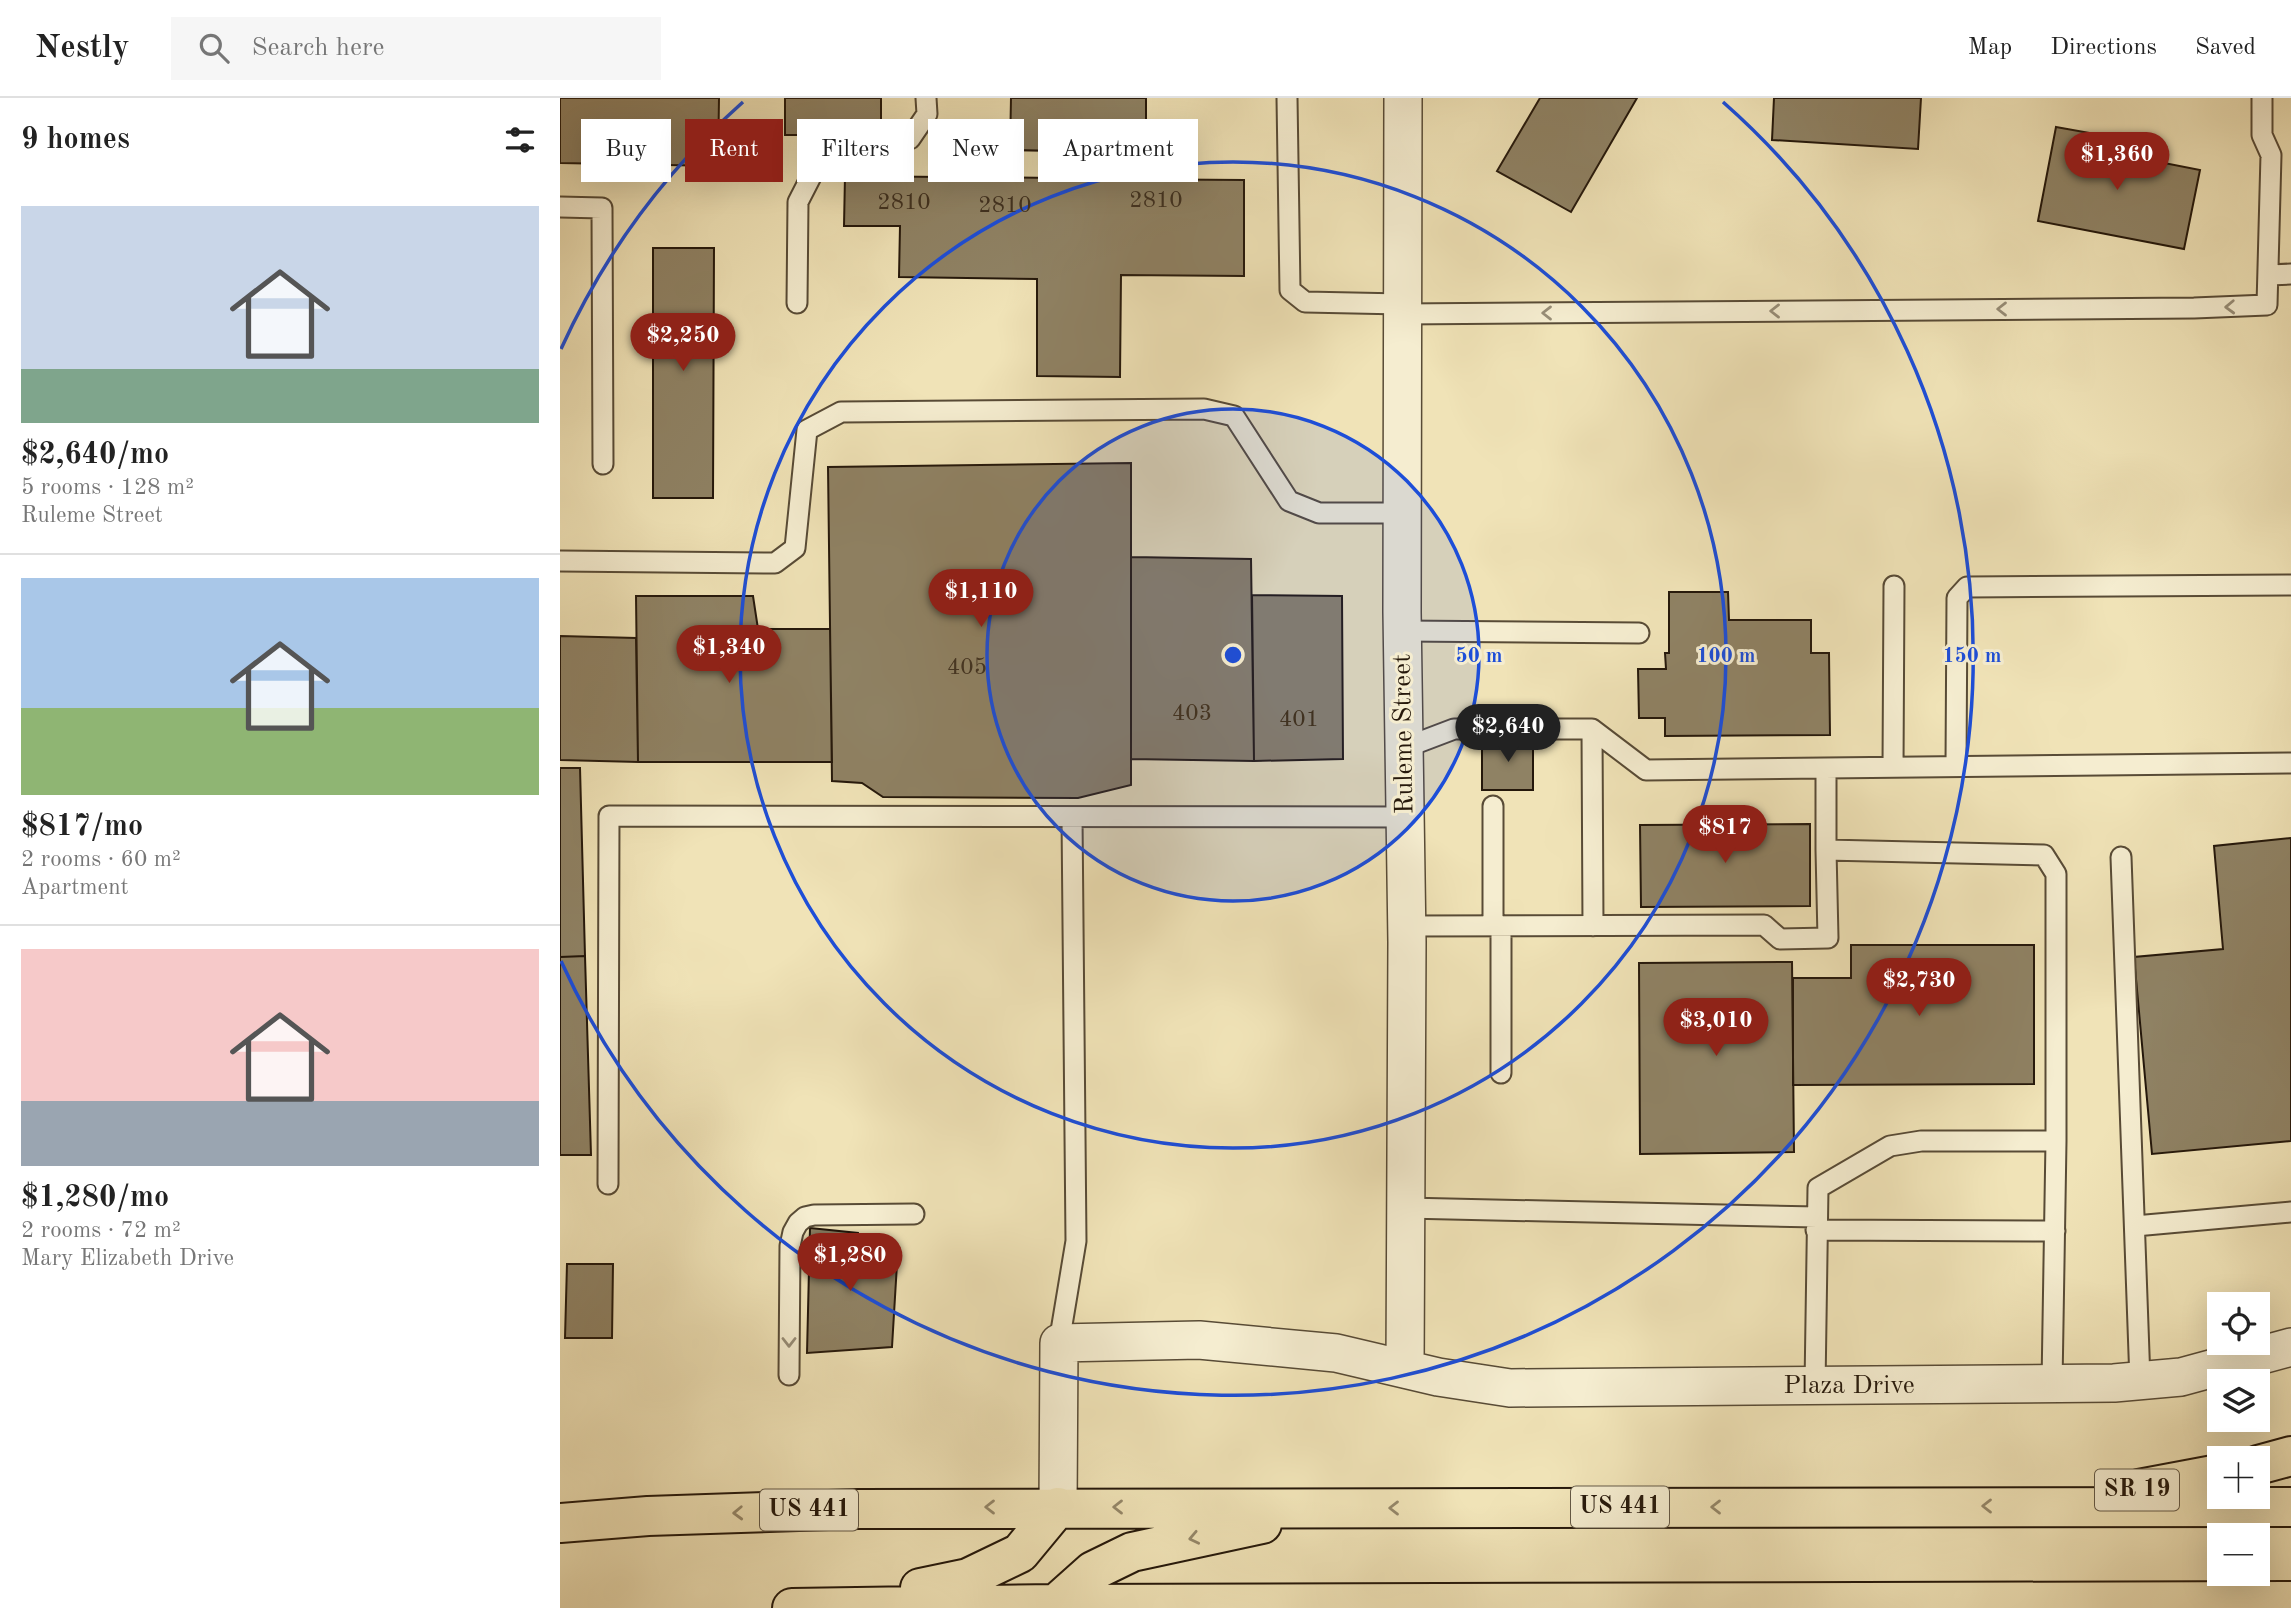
<!DOCTYPE html>
<meta charset="utf-8">
<style>
:root{--surface:#fff;--page:#f6f6f6;--text:#222;--muted:#767676;--line:#e0e0e0;--accent:#8f2418}
body{margin:0;font-family:"Old Standard TT",serif;background:var(--page);color:var(--text);height:100vh;display:flex;flex-direction:column;font-size:26px;white-space:nowrap}
*{box-sizing:border-box;margin:0}
p{font-size:23px;color:var(--muted)}
.icon{flex:none;width:38px;height:38px;fill:none;stroke:currentColor;stroke-width:2;stroke-linecap:round;stroke-linejoin:round}
.map{position:relative;flex:1;overflow:hidden}
.details{display:flex;flex-direction:column;background:var(--surface);width:560px}
.details>*{flex:none}
.banner{position:absolute;left:21px;top:21px;width:665px;height:63px;display:flex;gap:14px}
.fabs{position:absolute;left:1647px;top:1194px;display:grid;gap:14px}
.fabs a{display:grid;place-items:center;width:63px;height:63px;border-radius:0px;background:var(--surface);box-shadow:0 7px 28px #0002;font-size:35px}
.price{position:absolute;translate:-50% -60px;padding:0 16px;border-radius:24px;background:var(--accent);color:#fff;font-size:23px;line-height:46px;filter:drop-shadow(0 2px 4px #0008)}
.price::after{content:'';position:absolute;left:50%;top:42px;width:21px;height:16px;margin-left:-10px;background:inherit;clip-path:polygon(0 0,100% 0,50% 100%)}
.price.active{background:#222;color:#fff}
ul{padding:0;list-style:none}
li{display:grid;align-content:center;gap:14px;height:371px;padding:0 21px}
li+li{border-top:2px solid var(--line)}
li span{display:grid;place-items:center;height:217px;border-radius:0px;color:#555}
li>.icon{margin-inline-start:auto}
span .icon{width:126px;height:126px;fill:#fffc;stroke-width:1}
li b{font-size:30px}
h2{display:flex;justify-content:space-between;align-items:center;height:84px;padding:0 21px;font-size:30px}
.tag{padding:0 24px;border-radius:0px;background:var(--surface);box-shadow:0 7px 28px #0002;font-size:24px;line-height:63px}
.tag.active{background:var(--accent);color:#fff}
header{display:flex;align-items:center;gap:42px;box-sizing:border-box;height:98px;padding:0 35px;background:var(--surface);border-bottom:2px solid var(--line)}
header strong{font-size:33px}
nav{display:flex;gap:38px;margin-inline-start:auto;font-size:24px}
.search{width:490px;height:63px;background:var(--page);display:flex;align-items:center;gap:18px;box-sizing:border-box;padding:0 24px;border-radius:0px;color:var(--muted);font-size:26px}
main{display:flex;flex:1;min-height:0}
.map>svg:first-child{display:block}
</style>
<header>
<strong>Nestly</strong>
<div class="search"><svg class="icon" aria-label="search" viewBox="0 0 24 24"><circle cx="10" cy="10" r="6"/><path d="M15 15l6 6"/></svg>Search here</div>
<nav><a>Map</a><a>Directions</a><a>Saved</a></nav>
</header>
<main>
<section class="details">
<h2>9 homes<svg class="icon" aria-label="filters" viewBox="0 0 24 24"><path d="M4 7h16M4 17h16"/><circle cx="9" cy="7" r="2"/><circle cx="15" cy="17" r="2"/></svg></h2>
<ul>
<li><span style="background:linear-gradient(#c9d6e8 75%,#7fa58c 0)"><svg class="icon" aria-label="home" viewBox="0 0 24 24"><path d="M3 11l9-7 9 7M6 9v11h12V9"/></svg></span><div><b>$2,640/mo</b><p>5 rooms · 128 m²</p><p>Ruleme Street</p></div></li>
<li><span style="background:linear-gradient(#a9c7e8 60%,#8fb573 0)"><svg class="icon" aria-label="home" viewBox="0 0 24 24"><path d="M3 11l9-7 9 7M6 9v11h12V9"/></svg></span><div><b>$817/mo</b><p>2 rooms · 60 m²</p><p>Apartment</p></div></li>
<li><span style="background:linear-gradient(#f6c9c9 70%,#9aa5b1 0)"><svg class="icon" aria-label="home" viewBox="0 0 24 24"><path d="M3 11l9-7 9 7M6 9v11h12V9"/></svg></span><div><b>$1,280/mo</b><p>2 rooms · 72 m²</p><p>Mary Elizabeth Drive</p></div></li>
</ul>
</section>
<div class="map">
<svg width="1731" height="1510" viewBox="0 0 1731 1510">
<rect width="100%" height="100%" fill="#f0e3b7"/>
<filter id="stains"><feTurbulence type="fractalNoise" baseFrequency=".00286" numOctaves="4"/><feColorMatrix values="0 0 0 0 .2 0 0 0 0 .09 0 0 0 0 .02 0 0 0 .5 -.17"/></filter>
<radialGradient id="worn" r=".72"><stop offset=".6" stop-color="#630" stop-opacity="0"/><stop offset="1" stop-color="#630" stop-opacity=".3"/></radialGradient>
<path fill="#8f8264" stroke="#25180b" stroke-width="2" d="M0 0H159L158 68 0 65Z
M225 0H321V37H225Z
M451 0H586V22H556V45H542V81L684 82V178L561 177 560 279 477 278V181L339 179 340 128H284L285 78 497 80 498 53 450 52Z
M980 0H1077L1011 114 937 73Z
M1214 0H1361L1358 51 1212 42Z
M1496 29 1541 37 1538 52 1640 72 1624 151 1478 123Z
M93 150H154L153 400H93Z
M571 365V687L518 700 323 699 302 685 272 683 268 369Z
M571 459 691 461 694 663 571 661Z
M1109 494H1168L1169 522H1251V555H1269L1270 637 1105 638V620H1079L1078 571H1106L1105 555H1109Z
M692 497 782 498 783 661 694 663Z
M76 498H193L198 531H270L272 664H78Z
M0 538 76 540 78 664 0 662Z
M922 640H973V692H922Z
M0 670H20L25 858 0 859Z
M1250 726V808L1081 809 1080 727Z
M1731 740V1043L1592 1056 1574 859 1663 851 1654 748Z
M1291 847H1474V986L1233 987V880H1291Z
M25 858 31 1057H0V859Z
M1232 864 1234 1054 1080 1056 1079 865Z
M250 1130 298 1135 302 1152 338 1149 332 1249 247 1255Z
M7 1166H53L52 1240H5Z"/>
<g fill="none" stroke-linecap="round" stroke-linejoin="round">
<defs>
<path id="service" d="M727 0 730 192 745 204 842 206
M0 109 42 110 43 366
M1709 177 1731 176
M237 205 238 104 257 67 350 41 367 16 366 0
M842 216 1634 210 1707 207 1711 57 1702 37V0
M0 463 215 465 235 450 247 332 281 314 644 311 674 318 729 403 759 415H842
M843 533 1079 535
M1032 631 1033 828
M844 650 894 631H1032L1086 672 1731 665
M1396 668 1397 500 1407 489 1731 487
M1333 669 1334 488
M1266 670V752
M933 708V828
M1561 759 1580 1283
M847 828 1204 827 1220 841 1268 840 1266 752 1484 757 1496 776V1043L1492 1286
M941 975V828
M48 1086 49 718 846 719
M846 1110 1257 1119
M1575 1128 1731 1114
M1256 1132 1495 1133
M499 1245 516 1143 512 719
M229 1277 230 1148 233 1134 238 1125 245 1119 254 1117 354 1116
M1255 1288 1258 1090 1330 1048 1361 1043H1496"/>
<path id="minor" d="M843 0 842 514 847 844 845 1271
M498 1409 499 1245 639 1242 776 1255 878 1279 950 1290 1554 1285 1621 1279 1731 1249"/>
<path id="primary" d="M1698 1367 1731 1358
M1579 1391 1659 1376
M0 1425 88 1418 298 1411 1731 1409
M360 1490 408 1480 460 1455 498 1409
M496 1506 533 1473 572 1454 702 1426
M232 1510 496 1506 1731 1503"/>
</defs>
<use href="#service" stroke="#584b36" stroke-width="23"/>
<use href="#minor" stroke="#584b36" stroke-width="40"/>
<use href="#primary" stroke="#25180b" stroke-width="42"/>
<use href="#service" stroke="#f5edd0" stroke-width="19"/>
<use href="#minor" stroke="#f5edd0" stroke-width="37"/>
<use href="#primary" stroke="#f0e3b7" stroke-width="38"/>
</g>
<defs><path id="oneway-chevron" d="M-2-3.5L2.5 0L-2 3.5" fill="none" stroke-width="1.6" stroke-linecap="round" stroke-linejoin="round" transform="scale(1.75)"/></defs>
<g stroke="#978d77">
<use href="#oneway-chevron" transform="translate(1670 209) rotate(178)"/>
<use href="#oneway-chevron" transform="translate(1442 211) rotate(180)"/>
<use href="#oneway-chevron" transform="translate(1215 213) rotate(180)"/>
<use href="#oneway-chevron" transform="translate(987 215) rotate(180)"/>
<use href="#oneway-chevron" transform="translate(229 1244) rotate(90)"/>
</g>
<g stroke="#95886a">
<use href="#oneway-chevron" transform="translate(1427 1408) rotate(180)"/>
<use href="#oneway-chevron" transform="translate(430 1409) rotate(180)"/>
<use href="#oneway-chevron" transform="translate(558 1409) rotate(-180)"/>
<use href="#oneway-chevron" transform="translate(1156 1409) rotate(180)"/>
<use href="#oneway-chevron" transform="translate(834 1410) rotate(180)"/>
<use href="#oneway-chevron" transform="translate(178 1415) rotate(178)"/>
<use href="#oneway-chevron" transform="translate(634 1440) rotate(168)"/>
</g>
<circle cx="673" cy="557" r="246" fill="#1d4ed8" fill-opacity=".12"/>
<g fill="none" stroke="#1d4ed8" stroke-width="3.5">
<circle cx="673" cy="557" r="246"/>
<circle cx="673" cy="557" r="493"/>
<path d="M1 251A739 739 0 0 1 183 4M1163 4A739 739 0 1 1 1 863"/>
</g>
<g text-anchor="middle" dominant-baseline="central" stroke-width="6" stroke-linejoin="round" paint-order="stroke">
<g font-size="23" fill="#403221">
<text x="596" y="102">2810</text>
<text x="344" y="104">2810</text>
<text x="445" y="107">2810</text>
<text x="407" y="569">405</text>
<text x="632" y="615">403</text>
<text x="739" y="621">401</text>
</g>
<g fill="#f5edd0" stroke="#635846" stroke-width="2">
<rect x="1535" y="1371.5" width="84" height="41" rx="5"/>
<rect x="1011" y="1388.5" width="98" height="41" rx="5"/>
<rect x="200" y="1391.5" width="98" height="41" rx="5"/>
</g>
<g font-size="24" font-weight="bold" fill="#25180b">
<text x="1577" y="1392">SR 19</text>
<text x="1060" y="1409">US 441</text>
<text x="249" y="1412">US 441</text>
</g>
<g font-size="26" fill="#25180b" stroke="#f5edd0">
<text transform="translate(844 636) rotate(-91)">Ruleme Street</text>
<text x="1289" y="1288">Plaza Drive</text>
</g>
</g>
<circle cx="673" cy="557" r="10" fill="#1d4ed8" stroke="#f5edd0" stroke-width="3.5"/>
<g font-size="21" text-anchor="middle" font-weight="bold" fill="#1d4ed8" stroke="#f5edd0" stroke-width="6" stroke-linejoin="round" paint-order="stroke">
<text x="919" y="564">50 m</text>
<text x="1166" y="564">100 m</text>
<text x="1412" y="564">150 m</text>
</g>
<rect width="100%" height="100%" filter="url(#stains)"/>
<rect width="100%" height="100%" fill="url(#worn)"/>
</svg>
<div class="fabs">
<a><svg class="icon" aria-label="locate" viewBox="0 0 24 24"><circle cx="12" cy="12" r="6"/><path d="M12 2v4M12 18v4M2 12h4M18 12h4"/></svg></a>
<a><svg class="icon" aria-label="layers" viewBox="0 0 24 24"><path d="M12 4l9 5-9 5-9-5zM3 14l9 5 9-5"/></svg></a>
<a>+</a>
<a>−</a>
</div>
<b class="price" style="left:1557px;top:94px">$1,360</b>
<b class="price" style="left:123px;top:275px">$2,250</b>
<b class="price" style="left:421px;top:531px">$1,110</b>
<b class="price" style="left:169px;top:587px">$1,340</b>
<b class="price active" style="left:948px;top:666px">$2,640</b>
<b class="price" style="left:1165px;top:767px">$817</b>
<b class="price" style="left:1359px;top:920px">$2,730</b>
<b class="price" style="left:1156px;top:960px">$3,010</b>
<b class="price" style="left:290px;top:1195px">$1,280</b>
<div class="banner">
<a class="tag">Buy</a>
<a class="tag active">Rent</a>
<a class="tag">Filters</a>
<a class="tag">New</a>
<a class="tag">Apartment</a>
</div>
</div>
</main>
